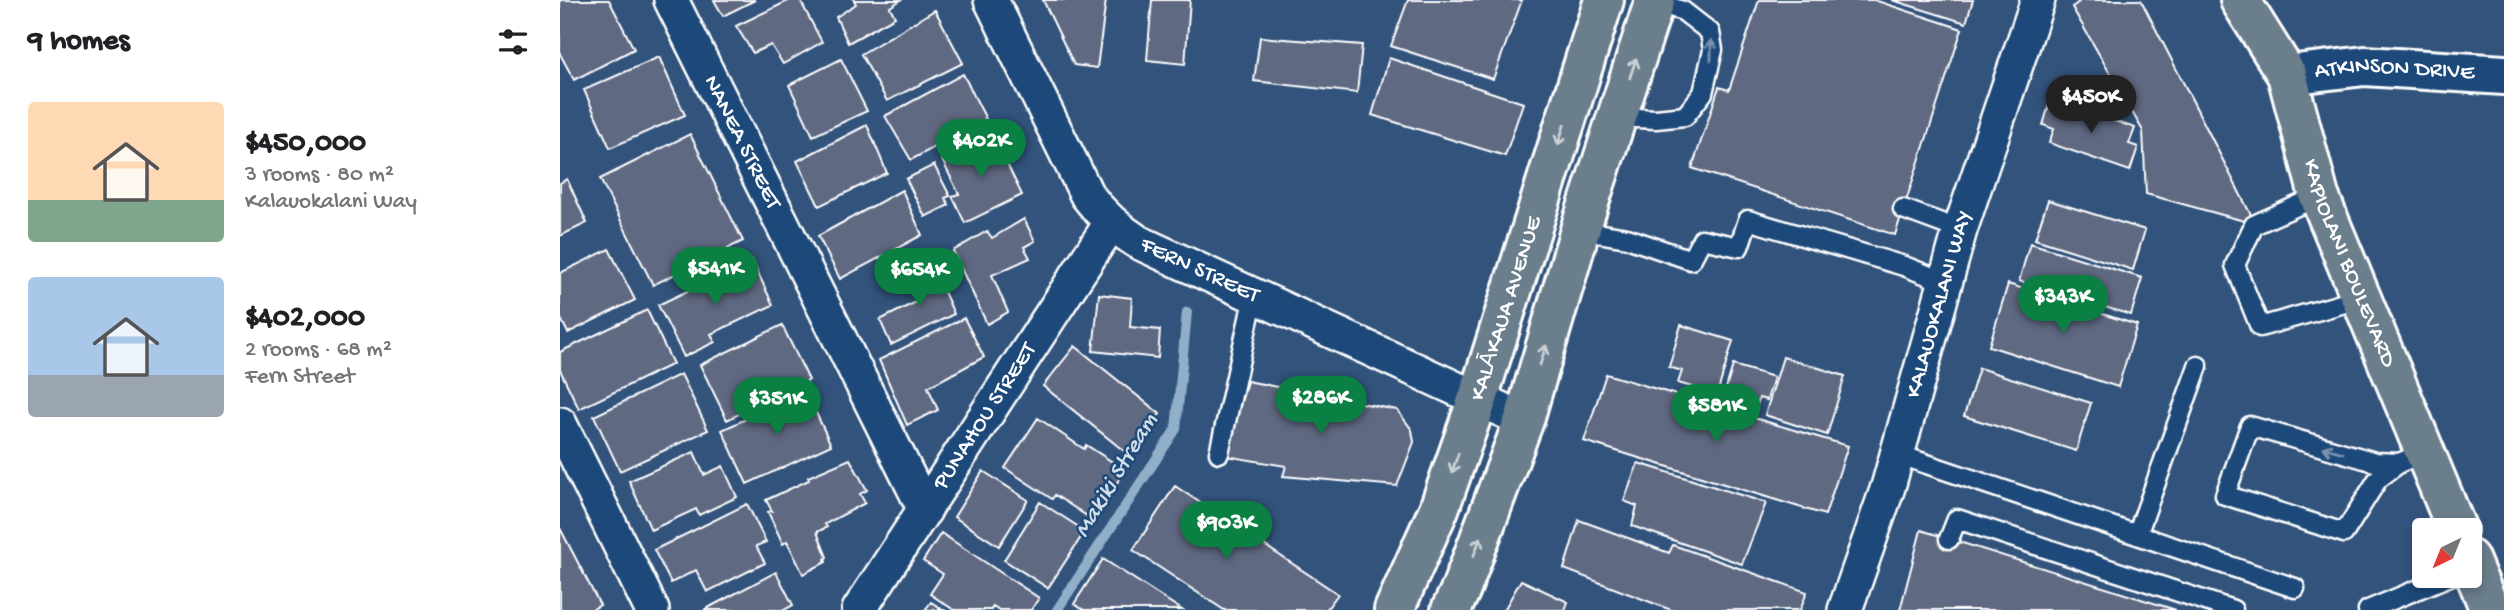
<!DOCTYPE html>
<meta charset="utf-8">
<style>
:root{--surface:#fff;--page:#f2f2f2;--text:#202124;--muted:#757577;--accent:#0b8043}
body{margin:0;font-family:"Gochi Hand",sans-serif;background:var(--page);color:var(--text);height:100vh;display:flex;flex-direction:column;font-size:26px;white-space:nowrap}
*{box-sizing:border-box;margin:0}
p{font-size:23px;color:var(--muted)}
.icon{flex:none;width:38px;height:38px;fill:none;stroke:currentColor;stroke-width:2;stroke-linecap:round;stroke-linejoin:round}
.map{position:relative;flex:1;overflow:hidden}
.details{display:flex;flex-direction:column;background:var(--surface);width:560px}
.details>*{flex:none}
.needle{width:46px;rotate:223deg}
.tools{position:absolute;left:1852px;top:518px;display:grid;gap:14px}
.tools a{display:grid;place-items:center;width:70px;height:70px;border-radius:7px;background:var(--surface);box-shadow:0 4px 10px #0003;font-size:35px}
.price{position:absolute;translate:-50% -60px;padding:0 16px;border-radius:24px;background:var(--accent);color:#fff;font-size:23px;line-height:46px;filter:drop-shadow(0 2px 4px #0008)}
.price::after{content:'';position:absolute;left:50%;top:42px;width:21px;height:16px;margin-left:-10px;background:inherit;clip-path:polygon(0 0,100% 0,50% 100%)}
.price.on{background:#222;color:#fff}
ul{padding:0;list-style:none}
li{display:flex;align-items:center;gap:21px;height:175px;padding:0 28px}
li span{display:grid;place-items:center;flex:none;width:196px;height:140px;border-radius:7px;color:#555}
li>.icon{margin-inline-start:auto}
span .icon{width:84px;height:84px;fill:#fffc;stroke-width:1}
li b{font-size:30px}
h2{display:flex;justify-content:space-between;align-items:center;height:84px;padding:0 28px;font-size:30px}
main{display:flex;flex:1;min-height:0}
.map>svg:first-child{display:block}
</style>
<main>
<section class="details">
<h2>9 homes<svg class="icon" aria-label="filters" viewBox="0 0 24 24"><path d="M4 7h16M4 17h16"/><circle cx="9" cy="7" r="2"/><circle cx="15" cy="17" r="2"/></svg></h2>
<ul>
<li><span style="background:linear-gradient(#ffd9b3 70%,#7fa58c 0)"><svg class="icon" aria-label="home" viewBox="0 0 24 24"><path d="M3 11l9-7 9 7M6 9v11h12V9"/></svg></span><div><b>$450,000</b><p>3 rooms · 80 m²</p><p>Kalauokalani Way</p></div></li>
<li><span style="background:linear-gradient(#a9c7e8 70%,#9aa5b1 0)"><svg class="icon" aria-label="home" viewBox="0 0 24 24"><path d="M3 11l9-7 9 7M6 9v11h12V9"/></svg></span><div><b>$402,000</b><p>2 rooms · 68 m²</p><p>Fern Street</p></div></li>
</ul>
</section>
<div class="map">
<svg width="1944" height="610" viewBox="0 0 1944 610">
<rect width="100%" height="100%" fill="#32537c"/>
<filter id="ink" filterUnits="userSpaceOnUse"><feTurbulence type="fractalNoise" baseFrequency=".0143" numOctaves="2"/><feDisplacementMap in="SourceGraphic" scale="14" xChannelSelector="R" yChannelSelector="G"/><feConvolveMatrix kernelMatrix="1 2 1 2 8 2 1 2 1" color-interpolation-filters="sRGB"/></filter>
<g filter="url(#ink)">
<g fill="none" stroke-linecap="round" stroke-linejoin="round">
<path stroke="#91afc8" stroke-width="10" d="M497 610 616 429 627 312"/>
</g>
<path fill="#606982" stroke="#fff" stroke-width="2" d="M0 0H49L74 49 14 80 0 54Z
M154 0H195L163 16Z
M230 0H240L262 42 223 64 211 45 193 53 176 26Z
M294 0H341L330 7 335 17 288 43 276 17 296 4Z
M483 0H546L537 68 514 65Z
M592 0H630L625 64 587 60Z
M848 0H962L933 79 831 46Z
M1199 0H1314L1402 29 1335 235 1132 168 1159 87 1169 90Z
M1332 0H1413L1406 23Z
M1518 0H1581L1692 217 1688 222 1586 194 1583 131 1512 7 1519 2Z
M375 10 403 63 327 101 301 54Z
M700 37 802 45 797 93 694 81Z
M99 57 125 115 50 148 24 90Z
M829 58 963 103 945 156 812 115Z
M281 59 307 111 253 136 229 85Z
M403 74 426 119 351 160 325 116Z
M1491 99 1575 128 1569 144 1578 147 1570 171 1489 143 1494 129 1483 125Z
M307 125 327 173 259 206 237 161Z
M130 134 183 241 93 285 40 179Z
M433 135 462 195 405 223 392 196 399 194 382 160Z
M374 165 390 196 385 198 389 205 365 217 346 179Z
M7 179 27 223 0 236V183Z
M342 190 362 235 280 279 258 236Z
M1488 200 1585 230 1573 270 1475 239Z
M464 219 475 241 464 247 470 258 432 275 448 312 427 324 393 251 427 231 432 238Z
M1470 243 1582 278 1571 315 1459 281Z
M49 249 75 300 8 333 0 317V273Z
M192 260 213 305 151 334 155 342 124 357 98 305Z
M373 267 394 314 331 345 320 320 358 301 347 278Z
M1448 284 1577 325 1558 387 1429 346Z
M539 294 572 298 570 327 600 330 598 358 533 351Z
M87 310 113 364 19 409 0 370V352Z
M404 318 424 357 368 387 378 410 347 425 319 360Z
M222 325 249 380 167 420 140 365Z
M1121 325 1173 341 1157 394 1118 383 1122 371 1109 367Z
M515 346 600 414 568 454 483 386Z
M1223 357 1285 376 1267 435 1205 415Z
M1173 365 1214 377 1207 400 1199 398 1194 415 1161 405Z
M1419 368 1531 403 1516 451 1404 416Z
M121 374 148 430 60 471 34 416Z
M1046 374 1288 446 1265 515 1024 441Z
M687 381 837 410 852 430 854 442 837 486 723 476 726 466 666 456Z
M246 391 271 445 187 484 162 430Z
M478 418 524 449 526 445 565 470 533 520 495 495 492 499 445 468Z
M134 452 144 475 163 466 177 497 139 515 136 509 91 530 69 481Z
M290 459 307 490 300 494 305 503 265 524 267 527 257 532 267 557 265 559 266 562 243 574 227 541 223 544 208 512 212 511 206 500 249 480 248 477Z
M1078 463 1206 503 1182 564 1072 526 1077 506 1064 501Z
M423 471 468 500 439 546 394 517Z
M615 486 778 594 766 610H664L573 550Z
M480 502 525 531 488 588 444 560Z
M187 504 206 542 196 546 205 563 147 592 136 570 111 583 94 550Z
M1019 520 1109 553 1113 545 1247 592 1240 610H1111L1004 569Z
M0 528 40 605 31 610H0Z
M1361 530 1616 610H1340Z
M381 533 479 598 471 610H439L433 606 431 610H394L370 594 383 574 363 561Z
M543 559 622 610H524L514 604Z
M216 572 233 605 224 610H144Z
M961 580 1008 602 1005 610H944Z
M371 602 384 610H365Z"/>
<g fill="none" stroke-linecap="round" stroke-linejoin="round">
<defs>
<path id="service" d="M1057 117 1096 119 1125 116 1143 93 1153 50 1150 32 1123 11 1094 2
M1759 196 1694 225 1675 265 1700 327 1802 298
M1343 209 1400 230
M1020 230 1067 238 1131 260 1142 239 1179 247 1188 220 1344 266 1385 282
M659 453 694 296
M1337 454 1735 588
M1839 463 1815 462 1690 426 1665 495 1784 533 1818 479 1839 463 1865 452
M1577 535 1638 366
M1389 539 1397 519 1673 610
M1808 610 1890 576"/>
<g id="minor">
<path id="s1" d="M111 0 365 510"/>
<path id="s2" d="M431 0 527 195C542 215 557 229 578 242L964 420"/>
<path d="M0 424 92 610"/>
<path id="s3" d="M299 610 551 223"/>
<path id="s4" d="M1285 610 1328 487 1400 230 1478 0"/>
</g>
<g id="tertiary">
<path id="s5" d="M1727 75 1805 66 1944 75"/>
</g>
<g id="primary">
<path id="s6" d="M1680 0 1727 75 1759 196 1897 530"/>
<path d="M1909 559 1930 610"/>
<path id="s7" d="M834 610 879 509 918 398 1044 0"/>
<path d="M891 610 901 589 964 420 1020 230 1095 0"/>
</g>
</defs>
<use href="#service" stroke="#fff" stroke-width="23"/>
<use href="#minor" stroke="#fff" stroke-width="38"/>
<use href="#tertiary" stroke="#fff" stroke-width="44"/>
<use href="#primary" stroke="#fff" stroke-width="44"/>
<use href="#service" stroke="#1f4a7a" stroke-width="18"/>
<use href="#minor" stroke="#1f4a7a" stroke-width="33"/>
<use href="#tertiary" stroke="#1f4a7a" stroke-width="38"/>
<use href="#primary" stroke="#6b7e8b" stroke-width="38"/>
</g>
<defs><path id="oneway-shaft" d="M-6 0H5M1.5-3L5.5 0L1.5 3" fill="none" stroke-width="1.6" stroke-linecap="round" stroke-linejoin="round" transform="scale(1.75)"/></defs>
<g stroke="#7992af">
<use href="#oneway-shaft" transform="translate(1151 50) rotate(-90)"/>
<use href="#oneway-shaft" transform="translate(1773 450) rotate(-164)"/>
</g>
<g stroke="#cbd2d6">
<use href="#oneway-shaft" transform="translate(1073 68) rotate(-72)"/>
<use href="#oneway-shaft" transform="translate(1001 135) rotate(108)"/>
<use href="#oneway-shaft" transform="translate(983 355) rotate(-73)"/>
<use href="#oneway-shaft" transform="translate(895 463) rotate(109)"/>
<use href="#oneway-shaft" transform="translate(917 547) rotate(-70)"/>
</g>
</g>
<g text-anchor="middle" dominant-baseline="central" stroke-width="5" stroke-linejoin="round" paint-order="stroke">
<g font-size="23" fill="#fff" stroke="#1f4a7a">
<text stroke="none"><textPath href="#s5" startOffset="108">ATKINSON DRIVE</textPath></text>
<text stroke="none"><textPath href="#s1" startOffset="159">NANEA STREET</textPath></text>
<text stroke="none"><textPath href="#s6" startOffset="287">KAPIOLANI BOULEVARD</textPath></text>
<text stroke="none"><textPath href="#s2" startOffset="355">FERN STREET</textPath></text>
<text stroke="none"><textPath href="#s4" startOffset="320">KALAUOKALANI WAY</textPath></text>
<text stroke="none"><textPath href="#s7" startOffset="322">KALĀKAUA AVENUE</textPath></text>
<text stroke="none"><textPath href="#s3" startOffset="231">PUNAHOU STREET</textPath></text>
</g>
<g font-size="24" font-style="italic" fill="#d1dee8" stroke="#1f4a7a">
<text transform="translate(557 476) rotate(-59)">Makiki Stream</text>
</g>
</g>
</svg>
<div class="tools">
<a><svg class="needle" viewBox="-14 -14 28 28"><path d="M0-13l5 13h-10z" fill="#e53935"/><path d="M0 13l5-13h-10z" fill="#757577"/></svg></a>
</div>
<b class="price on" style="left:1531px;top:135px">$450K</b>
<b class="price" style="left:421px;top:179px">$402K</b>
<b class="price" style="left:155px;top:307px">$541K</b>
<b class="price" style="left:359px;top:308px">$654K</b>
<b class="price" style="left:1503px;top:335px">$343K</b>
<b class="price" style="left:761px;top:436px">$286K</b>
<b class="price" style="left:217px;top:437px">$351K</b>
<b class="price" style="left:1156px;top:444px">$581K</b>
<b class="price" style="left:666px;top:561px">$903K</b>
</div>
</main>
